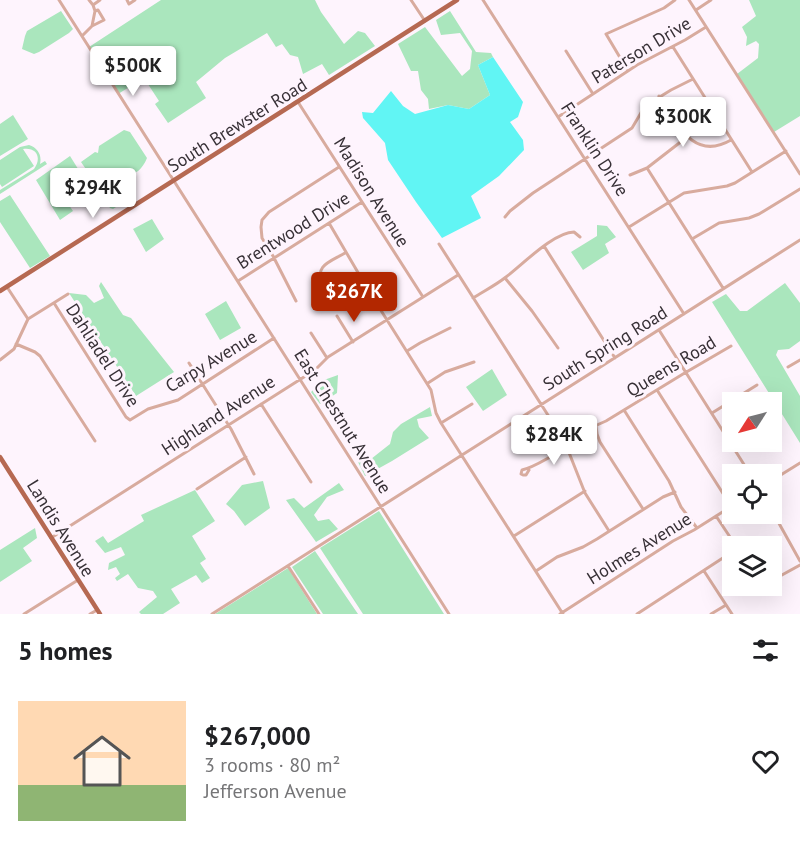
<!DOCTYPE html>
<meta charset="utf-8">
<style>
:root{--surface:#fff;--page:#f2f2f2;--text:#202124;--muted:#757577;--accent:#b22700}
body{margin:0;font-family:"PT Sans",sans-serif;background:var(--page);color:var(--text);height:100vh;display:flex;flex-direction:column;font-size:22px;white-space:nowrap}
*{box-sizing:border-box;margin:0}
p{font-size:20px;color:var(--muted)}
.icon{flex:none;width:33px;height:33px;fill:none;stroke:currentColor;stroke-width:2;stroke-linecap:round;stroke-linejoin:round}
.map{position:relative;height:614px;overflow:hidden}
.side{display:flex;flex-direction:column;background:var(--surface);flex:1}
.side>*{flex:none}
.needle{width:39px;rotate:234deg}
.controls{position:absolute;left:722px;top:392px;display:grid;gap:12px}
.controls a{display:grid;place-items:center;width:60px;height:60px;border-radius:0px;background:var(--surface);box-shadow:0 6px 24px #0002;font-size:30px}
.price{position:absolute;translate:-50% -51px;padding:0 14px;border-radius:6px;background:#fff;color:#222;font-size:20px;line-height:39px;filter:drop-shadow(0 2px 3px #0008)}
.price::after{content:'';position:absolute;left:50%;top:36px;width:18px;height:14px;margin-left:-9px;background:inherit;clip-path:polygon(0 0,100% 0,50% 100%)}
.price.current{background:var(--accent);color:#fff}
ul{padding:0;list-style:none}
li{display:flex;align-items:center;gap:18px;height:150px;padding:0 18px}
li span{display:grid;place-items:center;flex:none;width:168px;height:120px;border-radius:0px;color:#555}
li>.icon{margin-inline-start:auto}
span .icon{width:72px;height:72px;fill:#fffc;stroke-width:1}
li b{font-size:26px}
h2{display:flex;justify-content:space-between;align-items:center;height:72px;padding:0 18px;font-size:26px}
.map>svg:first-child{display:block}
</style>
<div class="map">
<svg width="800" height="614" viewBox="0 0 800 614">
<rect width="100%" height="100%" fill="#fef4fd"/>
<path fill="#aae6bd" d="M161 0H315L321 12 344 44 358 31 365 33 375 46 329 75 322 64 303 74 298 57 290 55 282 44 276 47 267 33 225 58 196 82 206 98 168 123 155 104 159 101 144 78 118 94 89 47Z
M749 0H800V116L774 132 737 74 758 58 759 44 756 41 746 46 747 37 742 27 756 16Z
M61 11 73 29 69 33 39 52 34 54 22 49 25 36 27 31Z
M450 11 476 52 491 53 493 57 478 65 490 95 469 109 448 105 429 109 428 99 421 90 418 71H411L398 44 425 27 462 76 470 69 472 51 460 33 441 35 436 20Z
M13 115 28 139 0 156V124Z
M124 130 130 132 147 158C142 170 136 174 124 177L131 186 134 195 113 209 110 208 92 180 94 178H92L81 162 95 152 98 153 99 146Z
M29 145C38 148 42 155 40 164L45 161 47 164 0 194V190L34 169C42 158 37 147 23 149L34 166 2 187 0 184V160L20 147Z
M70 156 85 180 78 187 88 202 82 207 58 178 53 182 73 211 60 220 36 180Z
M10 195 50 256 30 268 0 222V201Z
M152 219 164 239 146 252 133 229Z
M597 225 607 226 616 237 605 244 609 253 583 270 571 252 597 236Z
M101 282 123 315 131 318 174 372 136 396 69 293 86 295 94 303 104 298 99 286Z
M785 283 800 303V341L789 349 778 350 776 355 800 396V443L712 302 726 294 740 311H747Z
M226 301 241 328 220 340 205 314Z
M492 369 507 395 483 411 466 387Z
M338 375 337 393 320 404 311 392 324 380Z
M430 407 432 416 417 419 419 427 429 438 392 461 365 476 355 456 371 459 390 444 393 432 401 424Z
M263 481 270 508 245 526 234 511 226 504 242 485Z
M339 483 344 490 327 497 314 515 318 521 329 519 338 529 316 542 286 500 294 498 304 508Z
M195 490 215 521 192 536 206 559 200 563 210 578 202 583 196 575 171 589 180 603 163 614H141L139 612 157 597 153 591 138 588 128 574 117 581 115 578 120 574 116 567 108 570 109 563 125 555 121 547 105 553 95 541 103 536 108 543 144 521 141 515Z
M379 511 444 614H363L320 548Z
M35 528 37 538 23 548 32 561 0 582V550Z
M315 551 358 614H323L292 567Z
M288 568 317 614H215Z"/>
<path fill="#61f5f4" d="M493 57 523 102 518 117 510 122 523 140 524 150 499 176 471 196 481 218 442 238 416 202 388 160 385 143 363 118 362 112 373 113 391 91 403 106 415 114 448 105 469 109 490 95 478 65Z"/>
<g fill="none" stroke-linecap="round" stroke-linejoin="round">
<path stroke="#d8ab9e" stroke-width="3" d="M59 0 449 614
M89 0 93 5 95 11 98 10 104 20 92 26 95 11
M127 0 129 4 135 0
M411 0 425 21
M483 0 684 314
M689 0 800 174
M93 5 100 0
M696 10 711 0
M82 36 92 26
M673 47 752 172
M566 51 593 94
M628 71 606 34 664 8 675 0
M659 96C677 123 693 162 731 140
M298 102 423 297
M558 117 637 65 685 40 706 27
M647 168 723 288
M630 175 647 168 687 137
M505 217 510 211 533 193 632 128 645 106 671 90 693 79
M329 223 370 293 431 390 436 413 441 423 563 614
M629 227 684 193 727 186 735 183 786 151
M692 239 719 223 749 218 759 214 800 189
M439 244 560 434 566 445 585 493 609 531
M544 246 615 358
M505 278 532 311 558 348
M238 281 362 202
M324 284C312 266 332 261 345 253
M7 287 28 319
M473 298C484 291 496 285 506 277 522 265 554 232 574 232L580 237
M296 301 273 256 262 238 261 227 262 220 269 212 339 167
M54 303 126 417 130 420 148 409 178 400 274 338
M337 316 353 342
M659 330 750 474
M311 333 327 358
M16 344 35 352 40 356 95 441
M407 351 420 343 450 328
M0 360 14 349 28 319 68 294
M189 363 231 429 254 474
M788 367 800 360
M428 383 445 372 474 362
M657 390 731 506
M261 404 311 482
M624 410 669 481 681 507 697 528
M712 413 757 385
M441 423 472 404
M596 426 597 434 600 442 643 509
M771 429 780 423
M560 434 578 427 597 425 606 421 683 374 731 346
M735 450 750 441
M529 470 526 475H523L521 474 522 470C539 466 551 454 568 449
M771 481 800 463
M197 489 246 457
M771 509 800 561
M716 516 736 546
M514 536 585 491
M51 538 315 370 328 357 458 275
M288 566 319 614
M536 571 557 557 583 547 597 539 663 497 675 492
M704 571 732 614
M771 581 800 565
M24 614 78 580
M90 614 97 610
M212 614 800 240
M560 614 673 541 694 530 732 506
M637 614 732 552
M711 614 726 605"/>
<path stroke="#b66952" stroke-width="4.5" d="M0 291 457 0
M0 457 100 614"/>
</g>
<g text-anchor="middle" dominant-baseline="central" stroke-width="6" stroke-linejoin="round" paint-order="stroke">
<g font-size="18" fill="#373036" stroke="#fef4fd">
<text transform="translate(641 50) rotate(-31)">Paterson Drive</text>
<text transform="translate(237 125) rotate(-32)">South Brewster Road</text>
<text transform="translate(595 149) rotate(57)">Franklin Drive</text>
<text transform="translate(372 192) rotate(58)">Madison Avenue</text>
<text transform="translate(293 230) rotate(-32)">Brentwood Drive</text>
<text transform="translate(605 348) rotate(-32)">South Spring Road</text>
<text transform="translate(103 355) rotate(57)">Dahliadel Drive</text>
<text transform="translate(211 361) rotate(-31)">Carpy Avenue</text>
<text transform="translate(671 366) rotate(-31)">Queens Road</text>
<text transform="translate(218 415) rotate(-33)">Highland Avenue</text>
<text transform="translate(343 421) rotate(58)">East Chestnut Avenue</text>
<text transform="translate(61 528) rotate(58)">Landis Avenue</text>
<text transform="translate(639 548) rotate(-32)">Holmes Avenue</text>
</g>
</g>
</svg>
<div class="controls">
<a><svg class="needle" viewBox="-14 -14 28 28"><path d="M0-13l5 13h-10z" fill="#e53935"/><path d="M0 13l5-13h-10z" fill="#757577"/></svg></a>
<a><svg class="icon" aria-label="locate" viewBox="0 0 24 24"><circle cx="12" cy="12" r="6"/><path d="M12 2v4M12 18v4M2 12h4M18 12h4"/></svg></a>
<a><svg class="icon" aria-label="layers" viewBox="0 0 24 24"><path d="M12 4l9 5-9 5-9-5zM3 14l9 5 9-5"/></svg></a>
</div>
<b class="price" style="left:133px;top:97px">$500K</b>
<b class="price" style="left:683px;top:148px">$300K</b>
<b class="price" style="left:93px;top:219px">$294K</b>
<b class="price current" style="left:354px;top:323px">$267K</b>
<b class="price" style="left:554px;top:466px">$284K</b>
</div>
<section class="side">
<h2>5 homes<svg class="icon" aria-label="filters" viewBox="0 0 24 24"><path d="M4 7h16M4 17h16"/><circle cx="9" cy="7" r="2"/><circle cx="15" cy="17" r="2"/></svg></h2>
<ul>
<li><span style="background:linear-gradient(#ffd9b3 70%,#8fb573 0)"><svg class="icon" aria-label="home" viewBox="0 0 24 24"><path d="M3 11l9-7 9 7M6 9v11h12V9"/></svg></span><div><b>$267,000</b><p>3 rooms · 80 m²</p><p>Jefferson Avenue</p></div><svg class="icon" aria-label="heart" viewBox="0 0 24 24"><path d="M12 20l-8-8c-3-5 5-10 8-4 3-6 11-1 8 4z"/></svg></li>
</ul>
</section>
